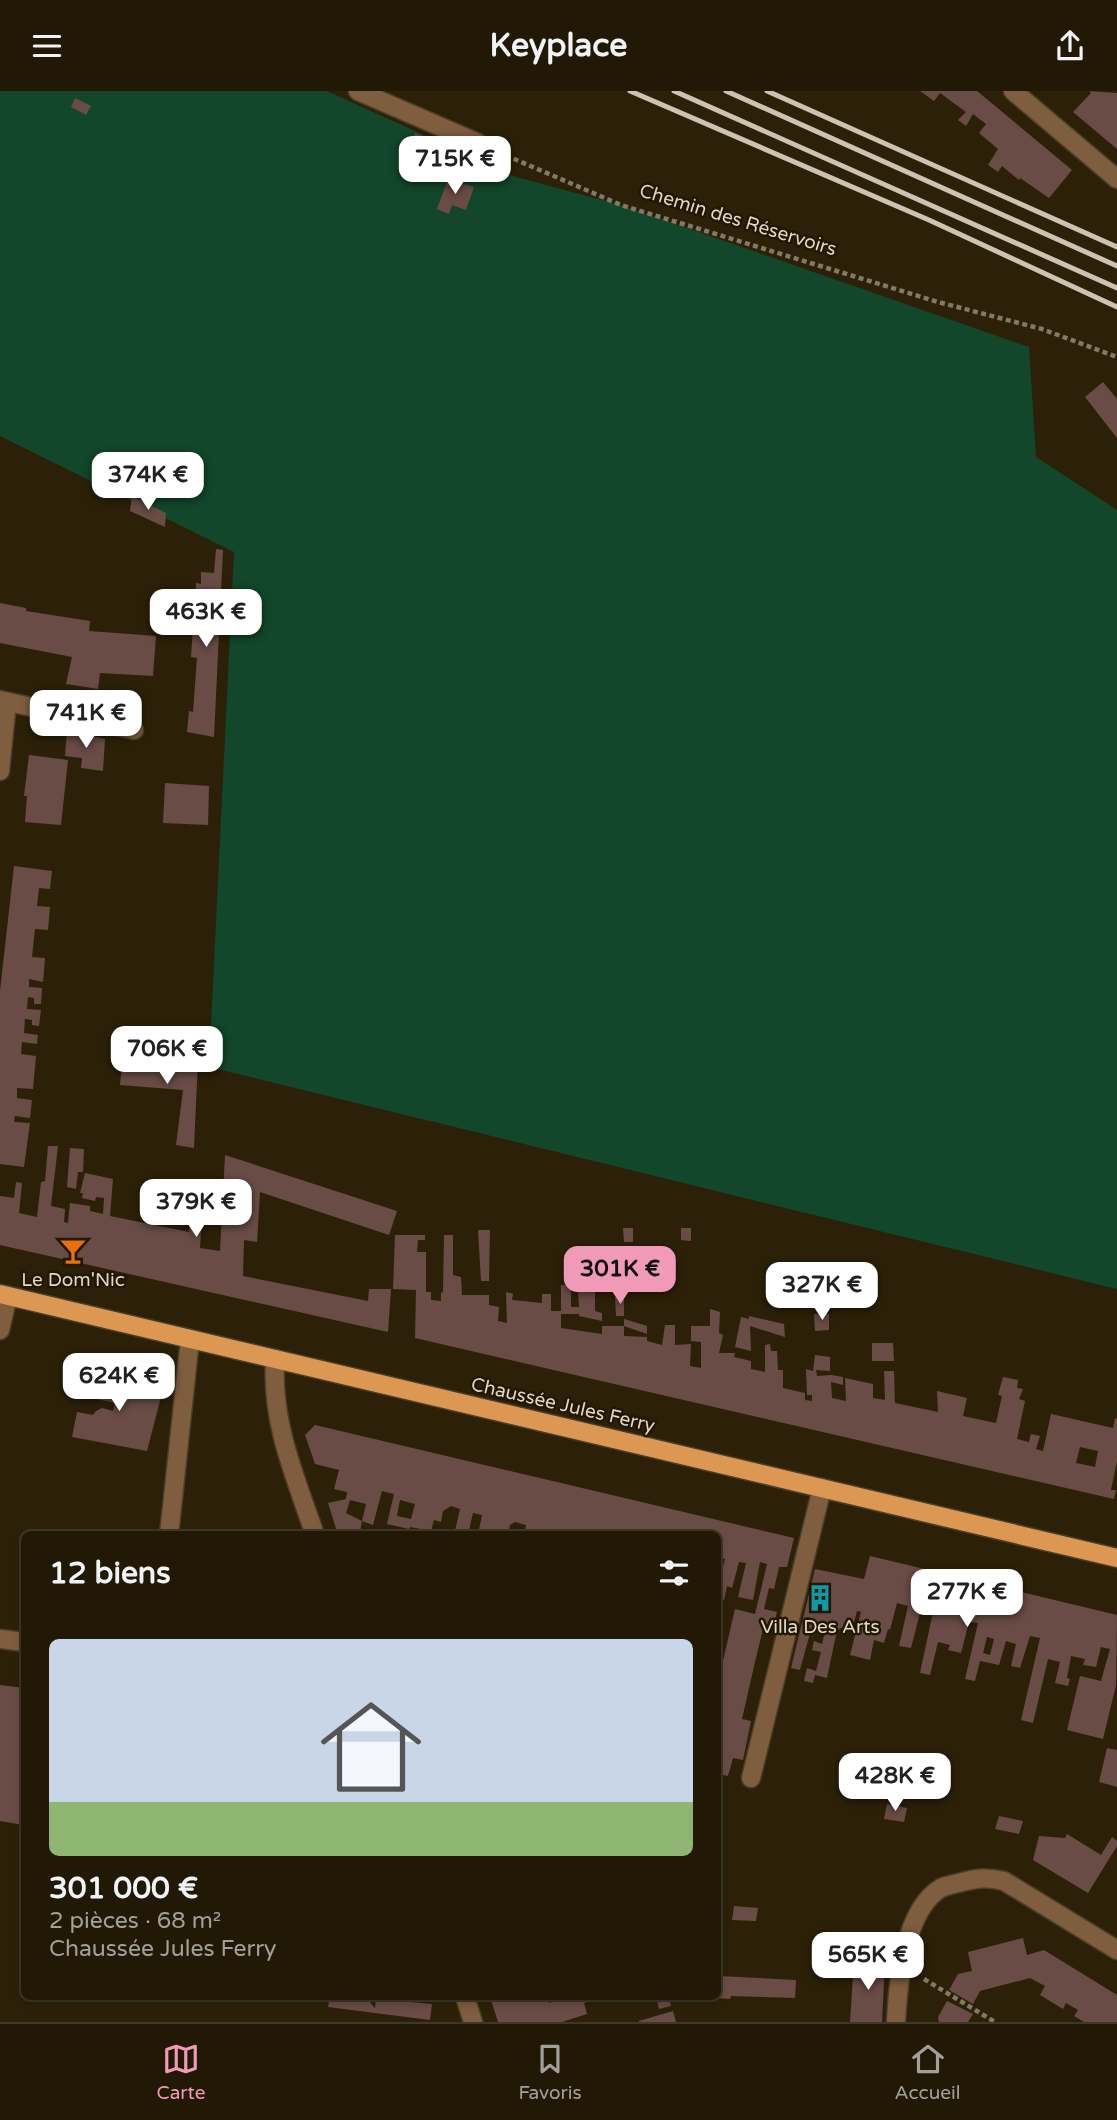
<!DOCTYPE html>
<html lang="fr">
<meta charset="utf-8">
<style>
:root{--surface:#211906;--page:#2d2614;--text:#f1f3f6;--muted:#a2a09b;--line:#3e3828;--accent:#f09ab7}
body{margin:0;font-family:"Varela Round",sans-serif;background:var(--page);color:var(--text);height:100vh;display:flex;flex-direction:column;font-size:26px;white-space:nowrap}
*{box-sizing:border-box;margin:0}
p{font-size:23px;color:var(--muted)}
.icon{flex:none;width:38px;height:38px;fill:none;stroke:currentColor;stroke-width:2;stroke-linecap:round;stroke-linejoin:round}
.map{position:relative;flex:1;overflow:hidden}
.drawer{position:absolute;left:21px;top:1440px;width:700px;height:469px;display:flex;flex-direction:column;background:var(--surface);border-radius:10px;box-shadow:0 4px 10px #0003,0 0 0 2px var(--line)}
.drawer>*{flex:none}
.price{position:absolute;translate:-50% -60px;padding:0 16px;border-radius:14px;background:#fff;color:#222;font-size:23px;line-height:46px;filter:drop-shadow(0 2px 4px #0008)}
.price::after{content:'';position:absolute;left:50%;top:42px;width:21px;height:16px;margin-left:-10px;background:inherit;clip-path:polygon(0 0,100% 0,50% 100%)}
.price.selected{background:var(--accent);color:#111}
ul{padding:0;list-style:none}
li{display:grid;align-content:center;gap:14px;height:371px;padding:0 28px}
li+li{border-top:2px solid var(--line)}
li span{display:grid;place-items:center;height:217px;border-radius:10px;color:#555}
li>.icon{margin-inline-start:auto}
span .icon{width:126px;height:126px;fill:#fffc;stroke-width:1}
li b{font-size:30px}
h2{display:flex;justify-content:space-between;align-items:center;height:84px;padding:0 28px;font-size:30px}
header{display:flex;justify-content:space-between;align-items:center;height:91px;padding:0 28px;background:var(--surface);font-size:32px;font-weight:800}
.menu{display:flex;justify-content:space-around;align-items:center;height:98px;border-top:2px solid var(--line);background:var(--surface);font-size:19px;color:var(--muted)}
.menu a{display:grid;justify-items:center;gap:4px}
.menu .selected{color:var(--accent)}
.map>svg:first-child{display:block}
</style>
<header><svg class="icon" aria-label="menu" viewBox="0 0 24 24"><path d="M4 6h16M4 12h16M4 18h16"/></svg>Keyplace<svg class="icon" aria-label="share" viewBox="0 0 24 24"><path d="M12 15V3M7 8l5-5 5 5M5 13v7h14v-7"/></svg></header>
<div class="map">
<svg width="1117" height="1931" viewBox="0 0 1117 1931">
<rect width="100%" height="100%" fill="#2c2108"/>
<path fill="#12472b" d="M0 0H327L516 86 621 114 1029 256 1036 366 1117 419V1198L209 976 234 461 0 345Z"/>
<path fill="#6a4c46" fill-rule="evenodd" d="M920 0H977L1072 79 1049 107 1020 87 1019 89 1002 75 998 81 988 74 998 58 979 42 986 33 973 23 966 35 958 29 966 21 940 2 934 10Z
M1089 0 1117 2V58L1073 21 1091 2Z
M75 7 91 15 86 24 71 16Z
M415 42 425 46 423 53 438 58 430 80 405 72Z
M448 88 474 96 466 119 452 114 449 123 437 118Z
M1103 291 1117 308V347L1085 306Z
M132 405 166 422 165 436 130 420Z
M216 458 223 459 214 646 187 641 189 620 193 621 197 567 191 566 196 492 201 493V481L214 482Z
M0 512 26 517V520L90 530 89 540 156 545 153 585 100 582 98 598 66 593 72 566 0 552Z
M67 639 105 648 103 680 81 677 82 667 65 665Z
M29 664 68 669 61 734 25 731 27 705H24Z
M165 692 209 695 208 734 163 732Z
M14 775 52 780 50 798 39 797 37 815 50 816 48 839 35 838 32 866 45 867 43 891 29 888V896L42 897 41 913H34V907L28 906 27 918 41 919 39 935 32 934V929L25 928 24 942 38 944 37 953 22 951 21 963 36 965 33 998 17 997V1007L32 1009 30 1027 15 1025 14 1031 30 1032 24 1076 0 1073V900Z
M123 963 198 969 194 1057 176 1054 183 999 120 994Z
M48 1055H58L51 1115 65 1118 64 1131 68 1132 70 1112 90 1115V1120L103 1123 104 1107 96 1106 95 1110 82 1107 83 1102H80L85 1082 113 1088 110 1125 189 1141 192 1089 204 1092 200 1157 220 1160 225 1064 397 1120 389 1144 260 1101 257 1151 244 1149 243 1185 368 1210 369 1198H391L388 1241 0 1154V1105L14 1107 16 1091 22 1092 19 1122 37 1126 41 1091 45 1090Z
M70 1057 84 1058 83 1081H78L76 1098 67 1096Z
M623 1137H633V1151H624Z
M681 1137H691V1150L681 1149Z
M478 1139H490L489 1190H481Z
M395 1144H425V1149H418L417 1161H426V1201H431V1209L441 1210V1202L443 1201 444 1144H453V1184L461 1186 462 1204H489V1214L499 1216 498 1230 507 1232 506 1201 513 1203 512 1209 542 1212V1203H551V1220H561V1194H571V1216H579L578 1200 595 1201V1220L602 1222V1230L579 1225V1223H561V1237L602 1243V1235H624V1245L647 1246V1250L662 1254 665 1234H675V1254L691 1253 690 1275 701 1277V1251L691 1250V1235H710V1218L720 1221 719 1242 723 1244 719 1262H735L734 1266 751 1270V1278L765 1281V1254L770 1253 771 1260H777L778 1279H783V1297L805 1302V1309L812 1310V1304H807L806 1278 813 1280 815 1264 830 1266V1280L816 1279 817 1285 831 1284 843 1286V1294L831 1291 832 1307 846 1310 845 1287 873 1293V1307L885 1309 884 1280H894L895 1312 938 1321 937 1300 967 1307 963 1325 996 1332 1002 1305 998 1304 1003 1286 1018 1289 1017 1297 1023 1298 1019 1308 1025 1310 1017 1348 1029 1351 1031 1343 1040 1345 1036 1358 1043 1360 1051 1323 1113 1337 1115 1327 1117 1328V1370L1111 1399H1116L1114 1408 415 1247 416 1199 393 1198ZM1080 1356 1098 1360 1095 1376 1076 1372Z
M615 1206H624V1225H616Z
M814 1223H829V1239L815 1240Z
M749 1225 784 1233 785 1246 750 1235 751 1260 735 1256 741 1226 749 1228Z
M624 1228 647 1235V1243L624 1235Z
M872 1252H893L894 1270H872Z
M86 1281 163 1298 147 1360 72 1346 77 1321 93 1324 96 1320 102 1317 113 1320 115 1312 97 1308 98 1303 82 1300Z
M315 1334 794 1447 787 1476H779L774 1498 769 1497 764 1518 777 1521 773 1536 764 1534 755 1571 742 1628 751 1630 743 1669 733 1667 728 1685 718 1683V1591L735 1518 755 1523 767 1473 760 1471 753 1509 738 1506 746 1472 739 1471 732 1497 727 1495 724 1509 718 1507V1485L720 1486 725 1468 718 1466V1444H560L561 1441 549 1438 547 1444H524L526 1434 515 1431 510 1434 508 1444H478L482 1424 473 1422 468 1444H454L460 1418 451 1415 443 1420 441 1431 434 1429 431 1440 410 1436 409 1438 387 1433 394 1403 382 1400 373 1434 362 1430 360 1441 365 1444H338L328 1412 346 1408 347 1401 334 1398 339 1379 315 1373 305 1344ZM350 1409 366 1413 362 1430 346 1422ZM400 1409 415 1413 411 1428 397 1425Z
M870 1465 1117 1524 1116 1594 1103 1648 1067 1639 1080 1585 1101 1590 1110 1558 1101 1556 1096 1576 1083 1574 1085 1568 1071 1565 1067 1587 1070 1588 1068 1595 1055 1592 1060 1571 1048 1568 1033 1632 1021 1629 1040 1547 1030 1545 1020 1577 1011 1575 1016 1553 1006 1550 999 1574 980 1570 975 1590 965 1588 978 1532 969 1531 961 1562 948 1559 950 1554 938 1551 930 1584 920 1582 933 1521 921 1518 911 1557 899 1555 908 1515 897 1512 890 1539 888 1538 884 1552 874 1549 870 1569 850 1564 861 1521 857 1520 852 1539 840 1537 839 1539H837L827 1587 815 1584 813 1592 804 1590 807 1577 816 1580 821 1561 812 1559 814 1550 822 1553 827 1533 813 1531 800 1579 791 1577 815 1478 864 1488ZM987 1546 994 1548 990 1564 983 1562Z
M0 1594 24 1597V1734L0 1730Z
M1107 1657 1117 1659V1696L1099 1691Z
M887 1713 907 1717 904 1731 884 1728Z
M999 1725 1023 1730 1019 1743 995 1738Z
M1067 1743 1101 1764 1112 1746 1117 1750V1755L1088 1802 1033 1769 1039 1745 1065 1747Z
M734 1815 758 1817 756 1830 732 1829Z
M1023 1847 1027 1864 1044 1859 1117 1904V1931H1084L1074 1925 1078 1919 1066 1912 1063 1918 1040 1904 1045 1895 1030 1887 980 1900 973 1913 949 1899 958 1883 972 1880 968 1861Z
M854 1869 885 1871 882 1931H850Z
M718 1885 796 1889 795 1907 731 1905 730 1908 718 1907Z
M330 1906 369 1910 375 1917 376 1906H411L410 1911 432 1913 430 1929 328 1916Z
M490 1906H547L549 1912 567 1906H603L584 1912 587 1923 562 1931H498Z
M656 1906H669L671 1915 659 1918Z
M947 1910 973 1923 968 1931H939L938 1926Z
M673 1920 676 1931H639V1930Z"/>
<g fill="none" stroke-linecap="round" stroke-linejoin="round">
<defs>
<path id="minor" d="M358 0 478 52
M1013 0 1117 88
M0 609 134 639
M0 680 7 611
M0 1239 8 1205
M275 1268C271 1332 295 1385 315 1444
M169 1444 190 1248
M0 1548 24 1551
M751 1687 822 1397
M465 1906 473 1931
M896 1931C898 1892 904 1819 941 1797 947 1794 956 1793 962 1791 978 1787 988 1786 1004 1790L1117 1859"/>
<path id="major" d="M0 1203 1117 1467"/>
</defs>
<use href="#minor" stroke="#493e27" stroke-width="21"/>
<use href="#major" stroke="#493e27" stroke-width="21"/>
<path stroke="#837a66" stroke-width="4.5" stroke-dasharray="5 3.5" stroke-linecap="butt" d="M498 61 621 114 938 211 1042 238 1117 266
M924 1888 995 1931"/>
<use href="#minor" stroke="#7f5d3f" stroke-width="18"/>
<use href="#major" stroke="#dc9753" stroke-width="18"/>
<path stroke="#ccc3b4" stroke-width="5" d="M630 0 929 129 1117 216
M674 0 1117 197
M726 0 1117 175
M767 0 1117 156"/>
</g>
<defs>
<symbol id="bar-bare" viewBox="-9 -9 18 18"><path d="M-6-5H6L.8 .8V4.5H3.5V6h-7V4.5H-.8V.8Z" fill="#e8710a" stroke="#221701" stroke-width="2.5" paint-order="stroke"/></symbol>
<symbol id="building-bare" viewBox="-9 -9 18 18"><path d="M-4-6H4V6H1V3H-1V6H-4ZM-2.5-4.3h1.7v1.8h-1.7ZM.8-4.3h1.7v1.8H.8ZM-2.5-1h1.7V.8h-1.7ZM.8-1h1.7V.8H.8Z" fill="#0f9aa8" stroke="#221701" stroke-width="2.5" paint-order="stroke"/></symbol>
</defs>
<g fill-rule="evenodd">
<use href="#bar-bare" x="54" y="1141" width="38" height="38"/>
<use href="#building-bare" x="801" y="1488" width="38" height="38"/>
</g>
<g text-anchor="middle" dominant-baseline="central" stroke-width="5" stroke-linejoin="round" paint-order="stroke">
<g font-size="19" fill="#dfd7c9" stroke="#221701">
<text transform="translate(738 129) rotate(17)">Chemin des Réservoirs</text>
<text transform="translate(563 1314) rotate(13)">Chaussée Jules Ferry</text>
</g>
<g font-size="19" fill="#dfd7c9" stroke="#221701">
<text x="73" y="1189">Le Dom'Nic</text>
<text x="820" y="1536">Villa Des Arts</text>
</g>
</g>
</svg>
<b class="price" style="left:455px;top:105px">715K €</b>
<b class="price" style="left:148px;top:421px">374K €</b>
<b class="price" style="left:206px;top:558px">463K €</b>
<b class="price" style="left:86px;top:659px">741K €</b>
<b class="price" style="left:167px;top:995px">706K €</b>
<b class="price" style="left:196px;top:1148px">379K €</b>
<b class="price selected" style="left:620px;top:1215px">301K €</b>
<b class="price" style="left:822px;top:1231px">327K €</b>
<b class="price" style="left:119px;top:1322px">624K €</b>
<b class="price" style="left:967px;top:1538px">277K €</b>
<b class="price" style="left:895px;top:1722px">428K €</b>
<b class="price" style="left:868px;top:1901px">565K €</b>
<section class="drawer">
<h2>12 biens<svg class="icon" aria-label="filters" viewBox="0 0 24 24"><path d="M4 7h16M4 17h16"/><circle cx="9" cy="7" r="2"/><circle cx="15" cy="17" r="2"/></svg></h2>
<ul>
<li><span style="background:linear-gradient(#c9d6e8 75%,#8fb573 0)"><svg class="icon" aria-label="home" viewBox="0 0 24 24"><path d="M3 11l9-7 9 7M6 9v11h12V9"/></svg></span><div><b>301 000 €</b><p>2 pièces · 68 m²</p><p>Chaussée Jules Ferry</p></div></li>
</ul>
</section>
</div>
<nav class="menu">
<a class="selected"><svg class="icon" aria-label="map" viewBox="0 0 24 24"><path d="M3 6l6-2 6 2 6-2v14l-6 2-6-2-6 2zM9 4v14M15 6v14"/></svg>Carte</a>
<a><svg class="icon" aria-label="saved" viewBox="0 0 24 24"><path d="M7 4h10v16l-5-4-5 4z"/></svg>Favoris</a>
<a><svg class="icon" aria-label="home" viewBox="0 0 24 24"><path d="M3 11l9-7 9 7M6 9v11h12V9"/></svg>Accueil</a>
</nav>
